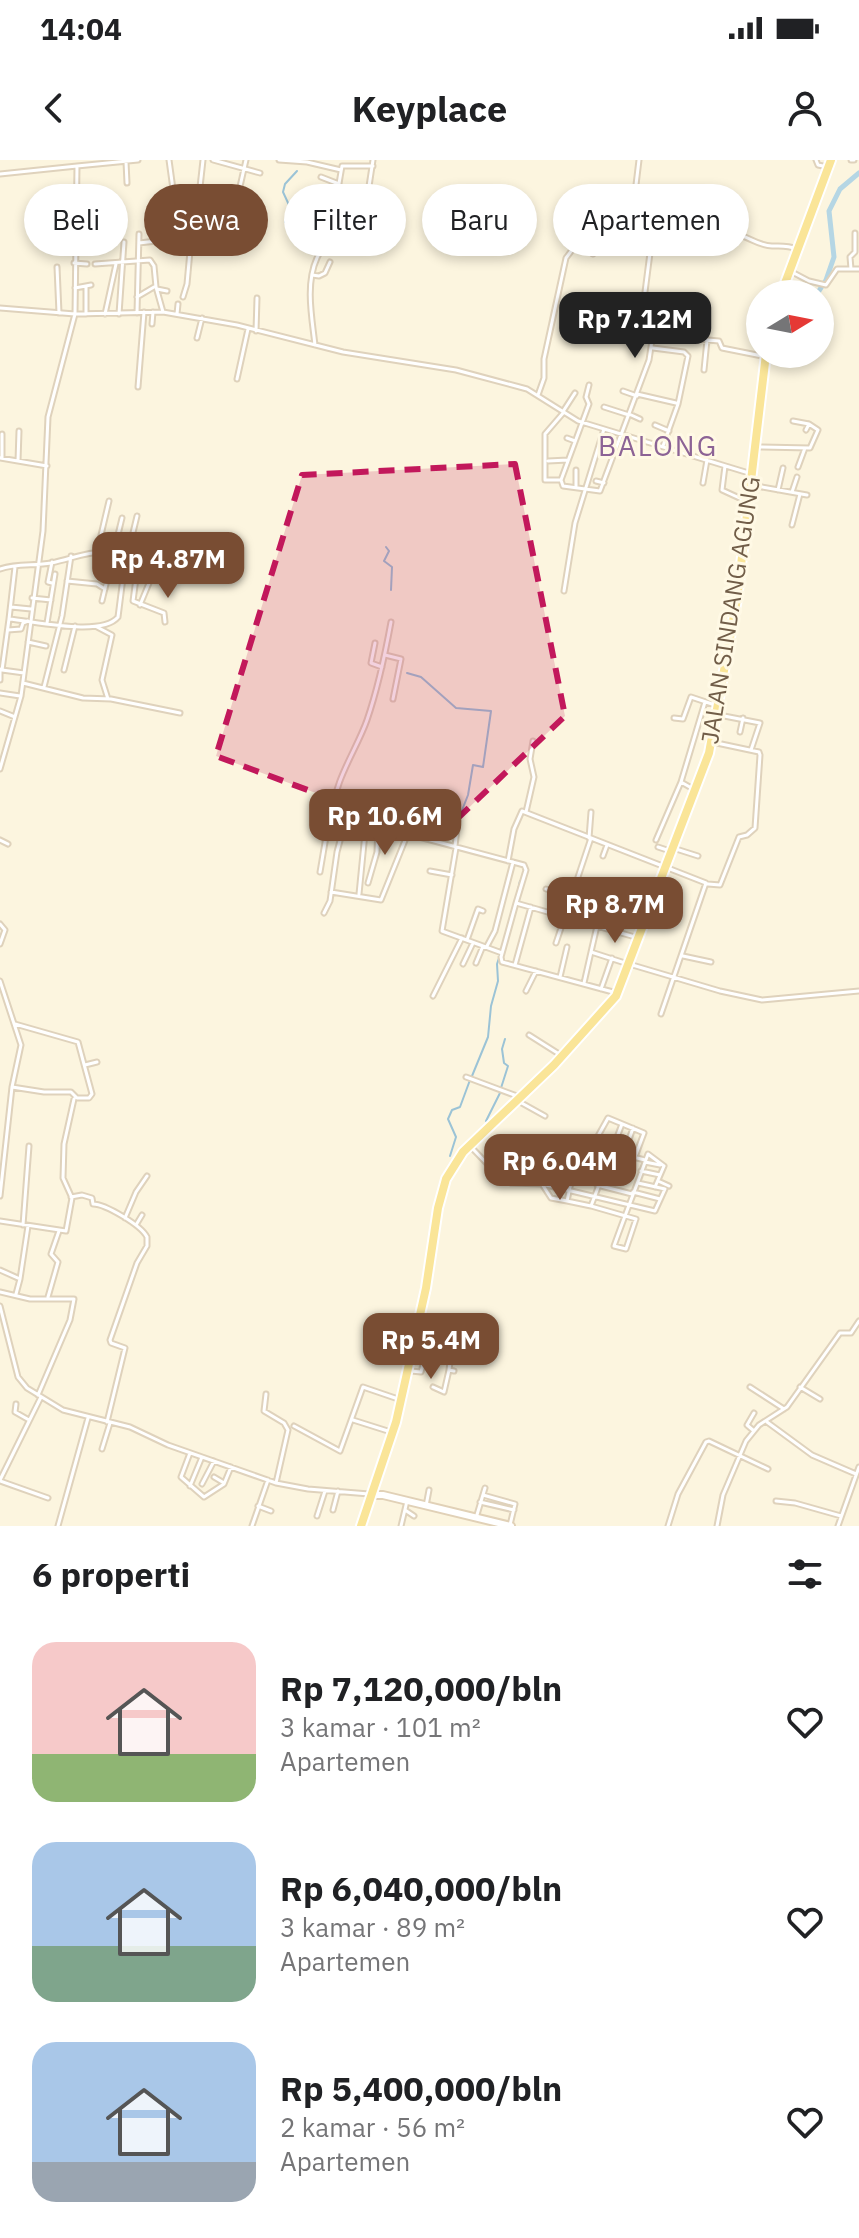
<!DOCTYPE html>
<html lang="id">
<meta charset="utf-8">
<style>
:root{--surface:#fff;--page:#f2f2f2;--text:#202124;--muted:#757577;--accent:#794d33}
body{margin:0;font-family:"IBM Plex Sans",sans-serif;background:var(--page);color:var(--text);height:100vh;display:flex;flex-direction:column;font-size:30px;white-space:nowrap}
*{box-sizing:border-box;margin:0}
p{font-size:26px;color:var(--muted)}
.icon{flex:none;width:44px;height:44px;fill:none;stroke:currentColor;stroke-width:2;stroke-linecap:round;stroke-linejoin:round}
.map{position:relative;height:1366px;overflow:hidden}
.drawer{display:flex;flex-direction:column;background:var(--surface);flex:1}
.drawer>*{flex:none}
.guide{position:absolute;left:24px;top:24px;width:812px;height:72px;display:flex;gap:16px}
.needle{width:52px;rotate:80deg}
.tools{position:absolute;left:746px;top:120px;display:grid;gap:16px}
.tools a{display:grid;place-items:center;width:88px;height:88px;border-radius:50%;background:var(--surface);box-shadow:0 4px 12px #0003;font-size:40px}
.price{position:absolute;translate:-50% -68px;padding:0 18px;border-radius:16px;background:var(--accent);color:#fff;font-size:26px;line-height:52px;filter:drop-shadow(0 2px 4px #0008)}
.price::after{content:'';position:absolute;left:50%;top:48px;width:24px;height:18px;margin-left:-12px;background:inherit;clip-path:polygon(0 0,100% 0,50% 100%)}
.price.selected{background:#222;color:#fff}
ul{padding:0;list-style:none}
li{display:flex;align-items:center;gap:24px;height:200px;padding:0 32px}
li span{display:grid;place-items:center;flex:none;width:224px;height:160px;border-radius:24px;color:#555}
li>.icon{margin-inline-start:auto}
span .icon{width:96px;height:96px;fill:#fffc;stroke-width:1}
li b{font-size:34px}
h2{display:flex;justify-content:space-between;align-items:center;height:96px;padding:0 32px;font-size:34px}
.chip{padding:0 28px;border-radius:36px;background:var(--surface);box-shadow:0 4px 12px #0003;font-size:28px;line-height:72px}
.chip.selected{background:var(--accent);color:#fff}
.status{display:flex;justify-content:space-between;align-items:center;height:56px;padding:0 40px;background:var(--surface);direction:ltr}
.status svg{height:22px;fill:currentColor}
header{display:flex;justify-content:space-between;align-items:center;height:104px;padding:0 32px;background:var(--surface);font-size:36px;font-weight:700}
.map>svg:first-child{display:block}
</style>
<div class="status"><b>14:04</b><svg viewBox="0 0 49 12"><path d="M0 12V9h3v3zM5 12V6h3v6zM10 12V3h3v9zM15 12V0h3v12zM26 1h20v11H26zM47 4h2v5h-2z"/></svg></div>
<header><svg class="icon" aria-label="back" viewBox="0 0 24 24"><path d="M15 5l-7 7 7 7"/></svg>Keyplace<svg class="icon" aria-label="person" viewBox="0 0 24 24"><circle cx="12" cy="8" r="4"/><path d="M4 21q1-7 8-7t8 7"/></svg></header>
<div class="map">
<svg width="859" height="1366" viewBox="0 0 859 1366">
<rect width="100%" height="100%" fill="#fcf5df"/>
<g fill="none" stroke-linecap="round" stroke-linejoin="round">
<path stroke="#9bc3d6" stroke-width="2" d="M285 62 289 45 283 32 285 24 297 11
M386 387 389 391 384 401 392 407 391 430
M407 513 421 517 456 548 491 551 483 607 473 605 468 635 459 658
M517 735 520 721
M472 916 488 877 491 846 498 821 497 804 500 795
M501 928 508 906 504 903 502 889 505 879
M486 961 501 931
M450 996 456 977 448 959 452 950 460 947 470 920"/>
<path stroke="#b5d6e4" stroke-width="5" d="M817 134 826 120 834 97 829 51 840 29 859 13"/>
<defs>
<path id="street" d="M169 0 176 51 190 91 187 124 183 137
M203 0 198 45 234 53 246 0
M213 0 260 13
M279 0 307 2 341 10
M816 0 818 5 828 7
M851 0H854
M126 2 127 23
M0 14 77 6
M321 17 339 24
M56 46 76 43
M366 46 373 0
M181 61 194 59 199 45
M631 66 639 0
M657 69 662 49
M648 70 649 90
M75 82 95 81
M139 83 165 80
M593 94 600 62
M74 103 87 104
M95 104 150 100 154 106 156 127 163 152
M57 107 59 153
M851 109 850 97 855 92V73
M790 111 809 121 826 125 837 109H859
M312 115 319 116 325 113 330 102
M86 127V154
M75 128 91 125
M157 129 167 131
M137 137 154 127
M0 148 75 154 163 152 237 165 343 192 456 210 527 229 578 261 752 314
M137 153 139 74
M105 154 116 104
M119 154 124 82
M177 154 178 144
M152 164 153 152
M256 171 257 138
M653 175 719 181 722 188 762 196
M197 178 202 158
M645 179 646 172H653
M315 185C312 158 305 124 317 98 323 84 335 74 341 61L336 41 342 6H373
M653 188 684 192 688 196 678 244 663 286
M704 210 707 180
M237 219 248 169
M138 227 144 152
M623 231 637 236
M637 234 676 243
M538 235 544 218V199L566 98 575 86 577 72 625 87 631 66 648 70 657 48 715 57 719 59V66L730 68 734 74C747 75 758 86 772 86 781 86 787 85 797 89
M604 247 629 255
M564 250 575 233
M564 252 545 274V320H561L589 244 586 237 589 225
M629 254 640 259
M793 261 809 264 806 270
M655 265 669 271
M567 278 575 281
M759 287 810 288 818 270 809 264
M0 298 47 306
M2 298V274
M18 301 19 271
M548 301 568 300
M725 306 722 330 746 341
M798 307 805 288
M561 320 563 326 600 331 649 200 654 167 641 163 650 93 649 91 629 90 625 87
M596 321 604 323
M703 323 707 300
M751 325 807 335
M576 326V310
M778 330 783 308
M792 332 797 317
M792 365 800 334
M97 392 109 341
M141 392 138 403 153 407
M52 402 48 422 52 423
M15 407 9 459C34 461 102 477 118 457L124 410 137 356
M0 409C15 403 35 406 51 403 84 396 104 382 138 403L133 441 164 453 165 462
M67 421 97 424 105 429
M564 431 575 363 604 269
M32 438 51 440
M102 441 122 358
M140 445 154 411
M11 447 31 449
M9 459 2 510 24 513
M391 462C385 495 378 528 367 560 357 589 333 622 333 654L524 705 526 710 516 743 635 777
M47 463 55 414
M97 467 112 475 102 520 108 539
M8 470 21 469 23 463 28 461
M28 482 46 486
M375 483 371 503 382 507
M385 495 401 499 393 539
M0 509V520
M64 510 75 466
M23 523 83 538 111 539 180 553
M44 527 62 456 71 396
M0 533 20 536
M0 551 15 557
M719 555 760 563 751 590
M674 558 683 559 691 537 715 545
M740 572 743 558
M0 609 21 536 43 371 48 257 75 154 77 6 138 0
M695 630 681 622 705 542
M526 652 534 617 530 599 533 581
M376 665V650
M589 678 591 652
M0 680 8 684
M656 680 681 622
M455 686 458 661
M658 687 670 691
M456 688 442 771 502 793
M673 688 698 696
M603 696 607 685
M508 701 514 669 522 651 706 723 661 854
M430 711 452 715
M320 712 329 659 333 653
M368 723 377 692 378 665
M708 724 720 725 739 677 747 675 755 668 760 595 759 592 712 582
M546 729 571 736
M331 732 381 740 408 673
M359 734 366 663
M516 743 501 797 502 802 613 832
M324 753 330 741 337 692 346 658
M584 762 591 740
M0 764 5 770 0 784
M597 766 591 792 625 803
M467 780 478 749 483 751
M556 783 591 678
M487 786 495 771 513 702
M683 796 711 802
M476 803 483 786
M463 804 473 783
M629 804 720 831 762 840 859 831
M515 805 531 747
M560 817 567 787
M0 821 21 885 12 927 0 1036
M584 823 591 792
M601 829 612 798
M526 831 536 811
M433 836 462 778
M529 875 559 894
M85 905 97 902
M466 917 517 936
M12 927 44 932H71L77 938H89L92 934 78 882 15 864
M518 941 545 956
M622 964 591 1046 636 1059 626 1089 614 1086C625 1055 637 1025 648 994L664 1006
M597 977 615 980
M593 985 608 958 644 973 635 997
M472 988 497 1014 511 1023 542 1024 655 1051 665 1029 638 1023
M624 994 633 968
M586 997 608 1002
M645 1002 660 1005
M578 1007 602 1013
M641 1011 660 1015
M572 1018 598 1023
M658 1021 669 1026
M509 1022 522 1012 541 1011 539 1024
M542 1024 551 1038 567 1041
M597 1025 632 1034
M655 1027 664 1006
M633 1032 660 1039
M71 1037 82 1035 92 1038 93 1044C105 1044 141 1065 147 1077V1086L137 1103 110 1180 111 1183 125 1188 107 1262
M591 1046 567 1041 572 1018 592 987 645 1000
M125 1058 136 1032 147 1016
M0 1061 66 1071 72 1038 63 1018 64 984 74 939
M23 1065 29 986
M136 1065 142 1055
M0 1110 20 1119 28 1066
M0 1132 30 1139H74L70 1160 38 1235
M16 1134 20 1119
M48 1137 58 1102 51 1094 59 1071
M0 1146 18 1217 27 1228 63 1250 130 1267 168 1285 276 1323 308 1329 369 1334
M411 1211 421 1212 424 1201 433 1202 451 1194 449 1210 454 1211
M433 1227 444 1232 449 1210
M750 1227 784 1249
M800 1227 820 1239
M266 1234 264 1251 284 1263 288 1270 276 1323
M16 1244 15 1252 29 1260
M353 1260 391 1272
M767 1262 812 1295 856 1314
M294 1266 340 1291 363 1227 401 1240
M754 1271 747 1265 754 1253
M102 1289 110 1263
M190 1293 181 1317 204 1337 224 1324 231 1307
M214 1317 224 1323
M0 1320 41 1237
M0 1321 48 1338
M202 1324 214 1301
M190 1326 202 1297
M483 1335 515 1344 510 1365
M776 1341 795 1343 841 1356
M480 1342 514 1350
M258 1346 271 1351
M426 1346 429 1330
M333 1350 338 1331
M405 1350 414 1356
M317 1356 325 1331
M476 1358 485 1328
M58 1366 88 1258
M252 1366 268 1320
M401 1366 407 1341
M668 1366 678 1334 706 1282 709 1281 768 1309
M717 1366 723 1335 746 1281 759 1265 787 1247 840 1173H851L859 1161
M838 1366 859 1307"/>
<path id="secondary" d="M373 1335H383L511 1366"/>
<path id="primary" d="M781 134 831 0
M361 1366 396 1262 426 1128 438 1048 446 1019 463 992 554 905 616 836 709 593 737 439 766 194"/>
</defs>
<use href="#street" stroke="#dfd2bc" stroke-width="7"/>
<use href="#secondary" stroke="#e1d1b7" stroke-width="10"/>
<use href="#primary" stroke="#fff" stroke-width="12"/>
<use href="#street" stroke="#fff" stroke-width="3"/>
<use href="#secondary" stroke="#fff" stroke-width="6"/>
<use href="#primary" stroke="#fae598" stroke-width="8"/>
</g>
<path fill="#c2185b" fill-opacity="0.2" stroke="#c2185b" stroke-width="6" stroke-dasharray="16 10" stroke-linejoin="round" d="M515 304 565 556 437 678 216 596 302 315Z"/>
<g text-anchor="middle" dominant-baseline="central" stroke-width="6" stroke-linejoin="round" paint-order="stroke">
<g font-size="24" fill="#715d48" stroke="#fff9e5">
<text transform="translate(730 450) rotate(-81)">JALAN SINDANG AGUNG</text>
</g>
<g font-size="28" letter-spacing="2" fill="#8c6395" stroke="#fff9e5">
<text x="658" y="285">BALONG</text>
</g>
</g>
</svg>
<div class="tools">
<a><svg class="needle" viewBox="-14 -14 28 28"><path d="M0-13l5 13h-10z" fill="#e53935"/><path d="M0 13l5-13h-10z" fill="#757577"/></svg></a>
</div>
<b class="price selected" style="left:635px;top:200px">Rp 7.12M</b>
<b class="price" style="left:168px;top:440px">Rp 4.87M</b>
<b class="price" style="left:385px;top:697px">Rp 10.6M</b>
<b class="price" style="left:615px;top:785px">Rp 8.7M</b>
<b class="price" style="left:560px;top:1042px">Rp 6.04M</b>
<b class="price" style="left:431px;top:1221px">Rp 5.4M</b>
<div class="guide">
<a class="chip">Beli</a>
<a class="chip selected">Sewa</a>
<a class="chip">Filter</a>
<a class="chip">Baru</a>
<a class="chip">Apartemen</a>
</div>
</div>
<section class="drawer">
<h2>6 properti<svg class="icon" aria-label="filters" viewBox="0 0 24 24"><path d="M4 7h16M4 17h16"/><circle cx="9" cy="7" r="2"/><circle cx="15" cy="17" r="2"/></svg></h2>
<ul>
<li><span style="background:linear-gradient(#f6c9c9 70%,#8fb573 0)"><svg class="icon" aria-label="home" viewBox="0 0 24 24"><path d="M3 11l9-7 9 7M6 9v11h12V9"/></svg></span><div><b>Rp 7,120,000/bln</b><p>3 kamar · 101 m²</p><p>Apartemen</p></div><svg class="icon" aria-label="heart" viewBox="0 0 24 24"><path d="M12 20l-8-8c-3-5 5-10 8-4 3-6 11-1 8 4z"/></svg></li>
<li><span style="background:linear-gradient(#a9c7e8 65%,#7fa58c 0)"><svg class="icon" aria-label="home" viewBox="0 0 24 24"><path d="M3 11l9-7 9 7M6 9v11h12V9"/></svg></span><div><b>Rp 6,040,000/bln</b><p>3 kamar · 89 m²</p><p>Apartemen</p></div><svg class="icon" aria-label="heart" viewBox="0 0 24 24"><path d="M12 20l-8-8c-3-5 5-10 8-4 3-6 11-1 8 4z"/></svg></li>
<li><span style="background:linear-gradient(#a9c7e8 75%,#9aa5b1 0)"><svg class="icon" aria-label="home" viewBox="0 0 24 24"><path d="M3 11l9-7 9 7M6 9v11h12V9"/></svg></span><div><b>Rp 5,400,000/bln</b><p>2 kamar · 56 m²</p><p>Apartemen</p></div><svg class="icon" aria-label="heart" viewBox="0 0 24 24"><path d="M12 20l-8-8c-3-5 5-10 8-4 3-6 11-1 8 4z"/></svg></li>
</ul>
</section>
